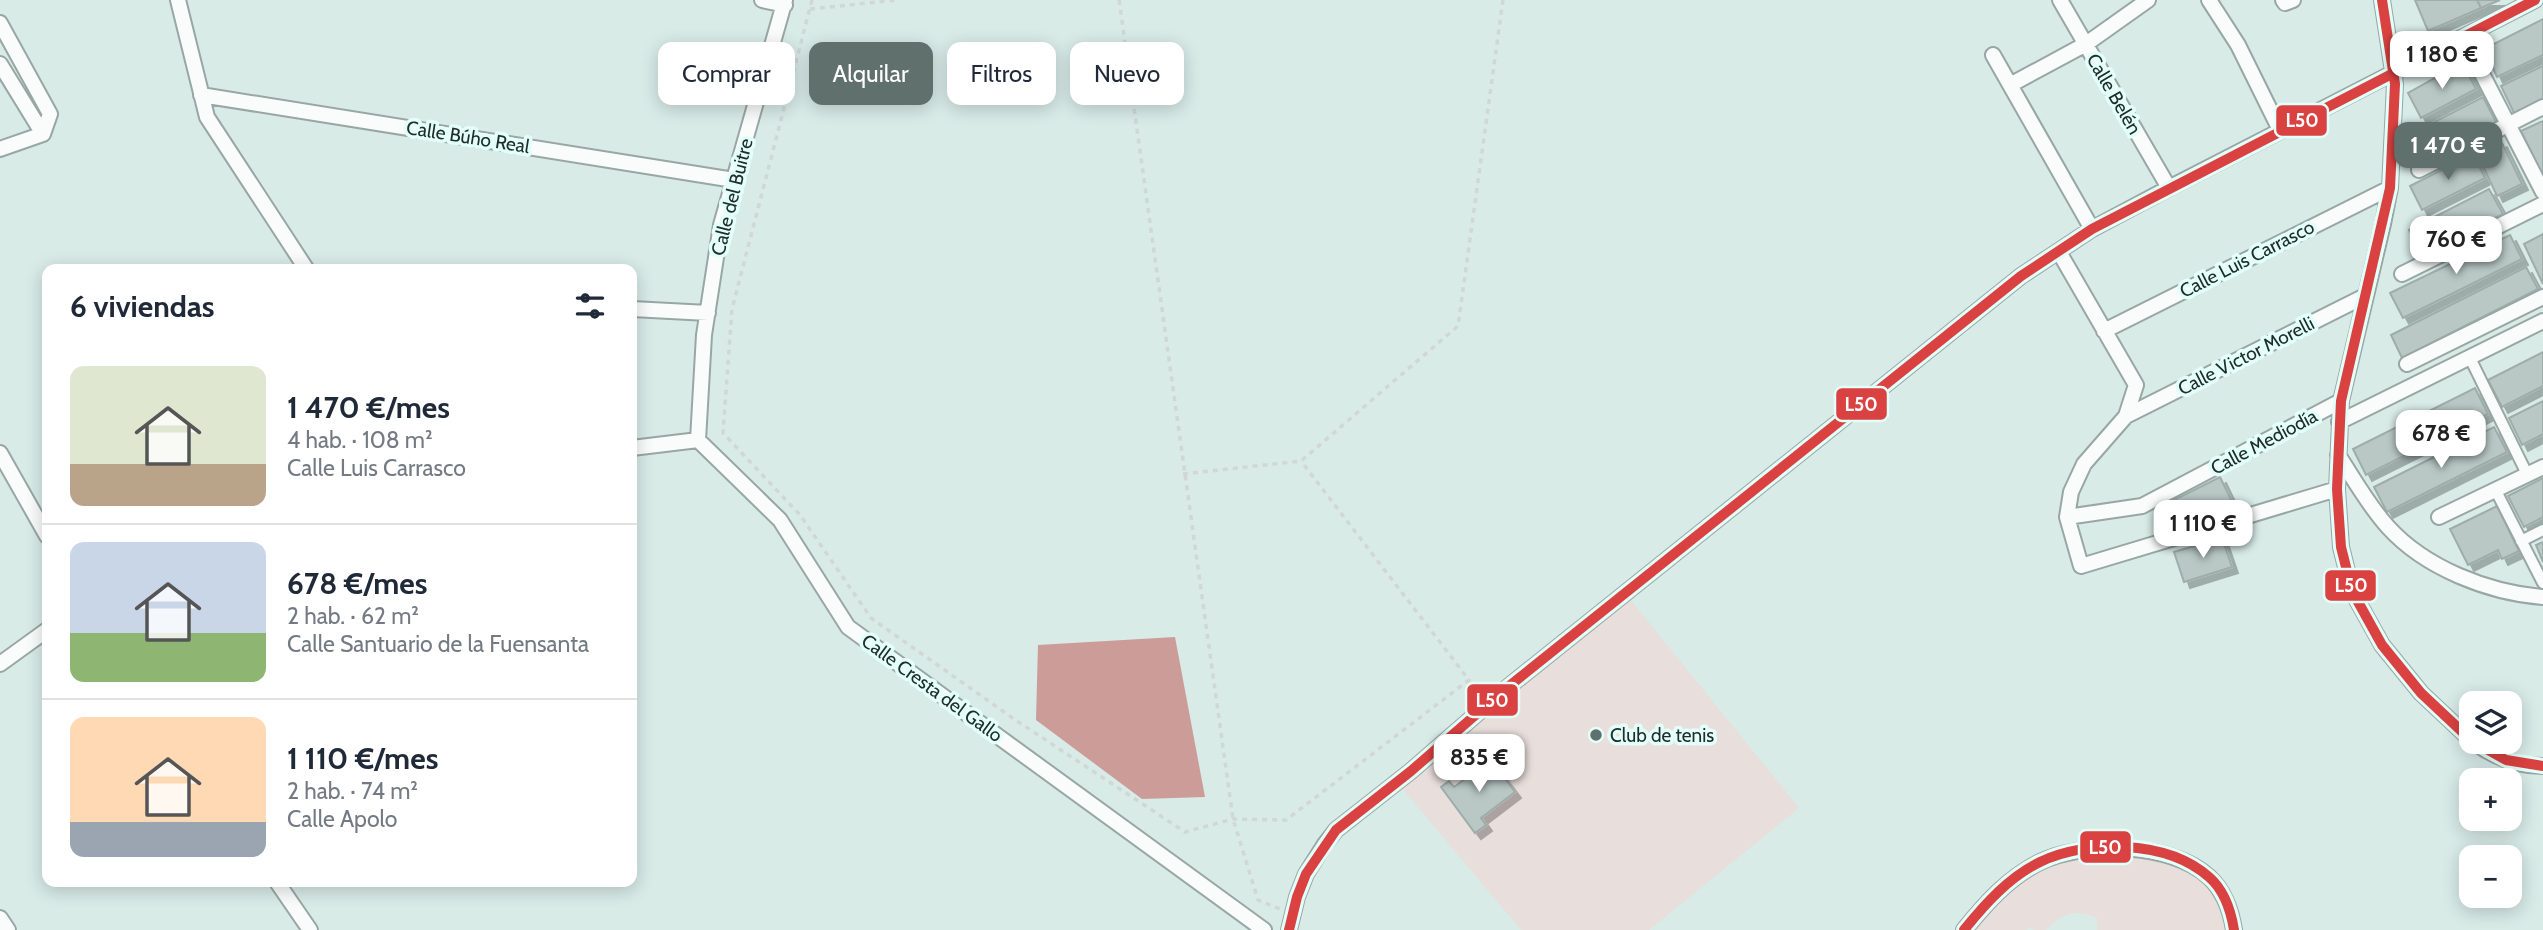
<!DOCTYPE html>
<html lang="es">
<meta charset="utf-8">
<style>
:root{--surface:#fff;--page:#f2f2f3;--text:#1f2937;--muted:#747a83;--line:#e0e1e3;--accent:#60706c}
body{margin:0;font-family:Cabin,sans-serif;background:var(--page);color:var(--text);height:100vh;display:flex;flex-direction:column;font-size:26px;white-space:nowrap}
*{box-sizing:border-box;margin:0}
p{font-size:23px;color:var(--muted)}
.icon{flex:none;width:38px;height:38px;fill:none;stroke:currentColor;stroke-width:2;stroke-linecap:round;stroke-linejoin:round}
.map{position:relative;flex:1;overflow:hidden}
.drawer{position:absolute;left:42px;top:264px;width:595px;height:623px;display:flex;flex-direction:column;background:var(--surface);border-radius:14px;box-shadow:0 4px 18px #0003}
.drawer>*{flex:none}
.hud{position:absolute;left:658px;top:42px;width:665px;height:63px;display:flex;gap:14px}
.tools{position:absolute;left:2459px;top:691px;display:grid;gap:14px}
.tools a{display:grid;place-items:center;width:63px;height:63px;border-radius:14px;background:var(--surface);box-shadow:0 4px 18px #0003;font-size:35px}
.price{position:absolute;translate:-50% -60px;padding:0 16px;border-radius:14px;background:#fff;color:#222;font-size:23px;line-height:46px;filter:drop-shadow(0 2px 4px #0008)}
.price::after{content:'';position:absolute;left:50%;top:42px;width:21px;height:16px;margin-left:-10px;background:inherit;clip-path:polygon(0 0,100% 0,50% 100%)}
.price.current{background:var(--accent);color:#fff}
ul{padding:0;list-style:none}
li{display:flex;align-items:center;gap:21px;height:175px;padding:0 28px}
li+li{border-top:2px solid var(--line)}
li span{display:grid;place-items:center;flex:none;width:196px;height:140px;border-radius:14px;color:#555}
li>.icon{margin-inline-start:auto}
span .icon{width:84px;height:84px;fill:#fffc;stroke-width:1}
li b{font-size:30px}
h2{display:flex;justify-content:space-between;align-items:center;height:84px;padding:0 28px;font-size:30px}
.pill{padding:0 24px;border-radius:14px;background:var(--surface);box-shadow:0 4px 18px #0003;font-size:24px;line-height:63px}
.pill.current{background:var(--accent);color:#fff}
.map>svg:first-child{display:block}
</style>
<div class="map">
<svg width="2543" height="930" viewBox="0 0 2543 930">
<defs>
<filter id="shadow"><feDropShadow dx="6" dy="6" stdDeviation="0" flood-color="#0004"/></filter>
</defs>
<rect width="100%" height="100%" fill="#d8ebe7"/>
<path fill="#e8dedb" d="M1625 593 1799 808 1649 930H1521L1396 781Z
M2099 854C2162 862 2210 856 2225 930H2097V918C2073 908 2064 913 2046 930H2034L2029 927 2027 930H1971C1992 901 2025 870 2061 861 2073 857 2087 856 2099 854Z"/>
<path fill="#cc9c98" d="M1175 637 1205 797 1142 799 1036 720 1038 645Z"/>
<path fill="#b9c8c5" stroke="#9eadaa" stroke-width="2" filter="url(#shadow)" d="M2415 0H2477L2481 8 2428 31Z
M2477 0H2500L2481 8Z
M2543 19V55L2497 77 2484 49Z
M2462 63 2476 89 2421 118 2408 93Z
M2543 66V101L2515 115 2501 86Z
M2483 97 2497 124 2415 166 2401 139Z
M2543 121V174H2542L2521 131Z
M2501 141 2522 184 2497 196 2477 153Z
M2473 154 2485 178 2422 210 2410 186Z
M2489 189 2503 214 2422 256 2409 230Z
M2543 234V284L2524 244Z
M2510 235 2522 259 2403 318 2390 293Z
M2526 267 2538 289 2402 358 2391 335Z
M2543 352V386L2502 407 2488 380Z
M2475 388 2488 414 2366 475 2353 449Z
M2543 401V434L2522 445 2509 418Z
M2494 427 2507 452 2387 512 2374 487Z
M2220 477 2236 510 2169 530 2160 507Z
M2543 478V517L2524 527 2508 496Z
M2497 506 2519 551 2502 559 2498 550 2468 565 2450 529Z
M2222 538 2232 567 2184 582 2174 552Z
M2543 542V562L2536 545Z
M1491 760 1515 792 1481 818 1486 825 1475 833 1441 787 1449 781 1454 787Z"/>
<g fill="none" stroke-linecap="round" stroke-linejoin="round">
<defs>
<path id="pedestrian" d="M2470 358 2527 474
M2495 489 2543 583
M2521 541 2543 530"/>
<path id="minor" d="M178 0 207 117 307 270
M762 0 785 5
M2060 0 2169 188
M2209 0 2238 45 2280 130
M2283 0 2285 3 2293 0
M2382 0 2395 84 2390 188 2383 224 2341 401 2337 489 2341 547 2352 591 2382 645 2421 693 2471 740
M0 23 50 114 43 134
M2463 37 2543 192
M1993 55 2092 229
M0 64 43 134 0 149
M2010 85 2086 44 2148 0
M201 95 734 180
M2419 170 2543 107
M2059 252 2136 385 2126 416 2084 464 2071 492 2067 517 2081 566 2337 489
M2402 274 2543 204
M632 309 708 313
M2104 331 2390 188
M2407 364 2543 297
M2126 416 2365 296
M2339 422 2543 321
M698 440 780 520 848 627 1264 930
M698 440 704 335 721 225 785 0
M632 448 698 440
M0 453 47 536
M2338 455C2354 479 2368 505 2388 527 2425 568 2489 593 2543 597
M2067 517 2142 506 2341 401
M2439 517 2543 467
M0 664 47 630
M2474 742C2495 758 2516 766 2543 766
M277 882 310 930
M0 918 8 930
M1289 930 1297 897 1306 874 1325 844 1336 830 1411 771 1503 691 2021 276 2092 229 2169 188 2535 0
M1964 930C1986 903 2008 878 2040 862 2083 841 2172 842 2209 877 2224 891 2231 911 2234 930"/>
</defs>
<use href="#pedestrian" stroke="#98a7a4" stroke-width="14"/>
<use href="#minor" stroke="#98a7a4" stroke-width="18"/>
<path stroke="#d1d7d6" stroke-width="3.5" stroke-dasharray="5 5" stroke-linecap="butt" d="M812 0 732 309 723 433 800 515 871 618 1014 719 1185 832 1233 819 1286 820 1469 680 1301 461
M1119 0 1233 819 1258 900 1280 909
M810 9 897 0
M1183 474 1301 461 1458 326 1503 0"/>
<use href="#pedestrian" stroke="#f9fcfb" stroke-width="10"/>
<use href="#minor" stroke="#f9fcfb" stroke-width="14"/>
<defs>
<path id="bus-1" d="M2382 0 2395 84 2390 188 2341 401 2337 489 2341 547 2352 591 2382 645 2421 693 2471 740
M2474 742 2506 760 2543 766
M1289 930 1297 897 1306 874 1336 830 1411 771 1503 691 2021 276 2092 229 2535 0
M1964 930C1985 904 2009 877 2040 862 2088 839 2167 840 2209 877 2224 890 2231 911 2234 930"/>
</defs>
<use href="#bus-1" stroke="#e3fff9" stroke-width="16"/>
<use href="#bus-1" stroke="#da4241" stroke-width="10"/>
</g>
<circle fill="#60706c" stroke="#e3fff9" stroke-width="2.5" cx="1596" cy="735" r="7"/>
<g text-anchor="middle" dominant-baseline="central" stroke-width="7" stroke-linejoin="round" paint-order="stroke">
<g font-size="19" fill="#202d2a" stroke="#e3fff9">
<text transform="translate(2114 94) rotate(60)">Calle Belén</text>
<text transform="translate(468 137) rotate(9)">Calle Búho Real</text>
<text transform="translate(732 197) rotate(-76)">Calle del Buitre</text>
<text transform="translate(2247 259) rotate(-27)">Calle Luis Carrasco</text>
<text transform="translate(2246 356) rotate(-27)">Calle Victor Morelli</text>
<text transform="translate(2264 442) rotate(-28)">Calle Mediodía</text>
<text transform="translate(932 688) rotate(36)">Calle Cresta del Gallo</text>
</g>
<g font-size="19" fill="#202d2a" stroke="#e3fff9" text-anchor="start">
<text x="1610" y="735">Club de tenis</text>
</g>
</g>
<g stroke="#e3fff9" stroke-width="2.5">
<rect x="2275" y="104" width="53" height="33" rx="7" fill="#da4241"/>
<rect x="1835" y="387" width="53" height="34" rx="7" fill="#da4241"/>
<rect x="2324" y="569" width="53" height="33" rx="7" fill="#da4241"/>
<rect x="1466" y="683" width="53" height="34" rx="7" fill="#da4241"/>
<rect x="2079" y="830" width="53" height="34" rx="7" fill="#da4241"/>
</g>
<g font-size="19" text-anchor="middle" font-weight="bold" fill="#fff">
<text x="2302" y="127">L50</text>
<text x="1861" y="411">L50</text>
<text x="2351" y="592">L50</text>
<text x="1492" y="707">L50</text>
<text x="2105" y="854">L50</text>
</g>
</svg>
<div class="tools">
<a><svg class="icon" aria-label="layers" viewBox="0 0 24 24"><path d="M12 4l9 5-9 5-9-5zM3 14l9 5 9-5"/></svg></a>
<a>+</a>
<a>−</a>
</div>
<b class="price" style="left:2442px;top:91px">1 180 €</b>
<b class="price current" style="left:2448px;top:182px">1 470 €</b>
<b class="price" style="left:2456px;top:276px">760 €</b>
<b class="price" style="left:2441px;top:470px">678 €</b>
<b class="price" style="left:2203px;top:560px">1 110 €</b>
<b class="price" style="left:1479px;top:794px">835 €</b>
<div class="hud">
<a class="pill">Comprar</a>
<a class="pill current">Alquilar</a>
<a class="pill">Filtros</a>
<a class="pill">Nuevo</a>
</div>
<section class="drawer">
<h2>6 viviendas<svg class="icon" aria-label="filters" viewBox="0 0 24 24"><path d="M4 7h16M4 17h16"/><circle cx="9" cy="7" r="2"/><circle cx="15" cy="17" r="2"/></svg></h2>
<ul>
<li><span style="background:linear-gradient(#dfe7d0 70%,#b9a48a 0)"><svg class="icon" aria-label="home" viewBox="0 0 24 24"><path d="M3 11l9-7 9 7M6 9v11h12V9"/></svg></span><div><b>1 470 €/mes</b><p>4 hab. · 108 m²</p><p>Calle Luis Carrasco</p></div></li>
<li><span style="background:linear-gradient(#c9d6e8 65%,#8fb573 0)"><svg class="icon" aria-label="home" viewBox="0 0 24 24"><path d="M3 11l9-7 9 7M6 9v11h12V9"/></svg></span><div><b>678 €/mes</b><p>2 hab. · 62 m²</p><p>Calle Santuario de la Fuensanta</p></div></li>
<li><span style="background:linear-gradient(#ffd9b3 75%,#9aa5b1 0)"><svg class="icon" aria-label="home" viewBox="0 0 24 24"><path d="M3 11l9-7 9 7M6 9v11h12V9"/></svg></span><div><b>1 110 €/mes</b><p>2 hab. · 74 m²</p><p>Calle Apolo</p></div></li>
</ul>
</section>
</div>
